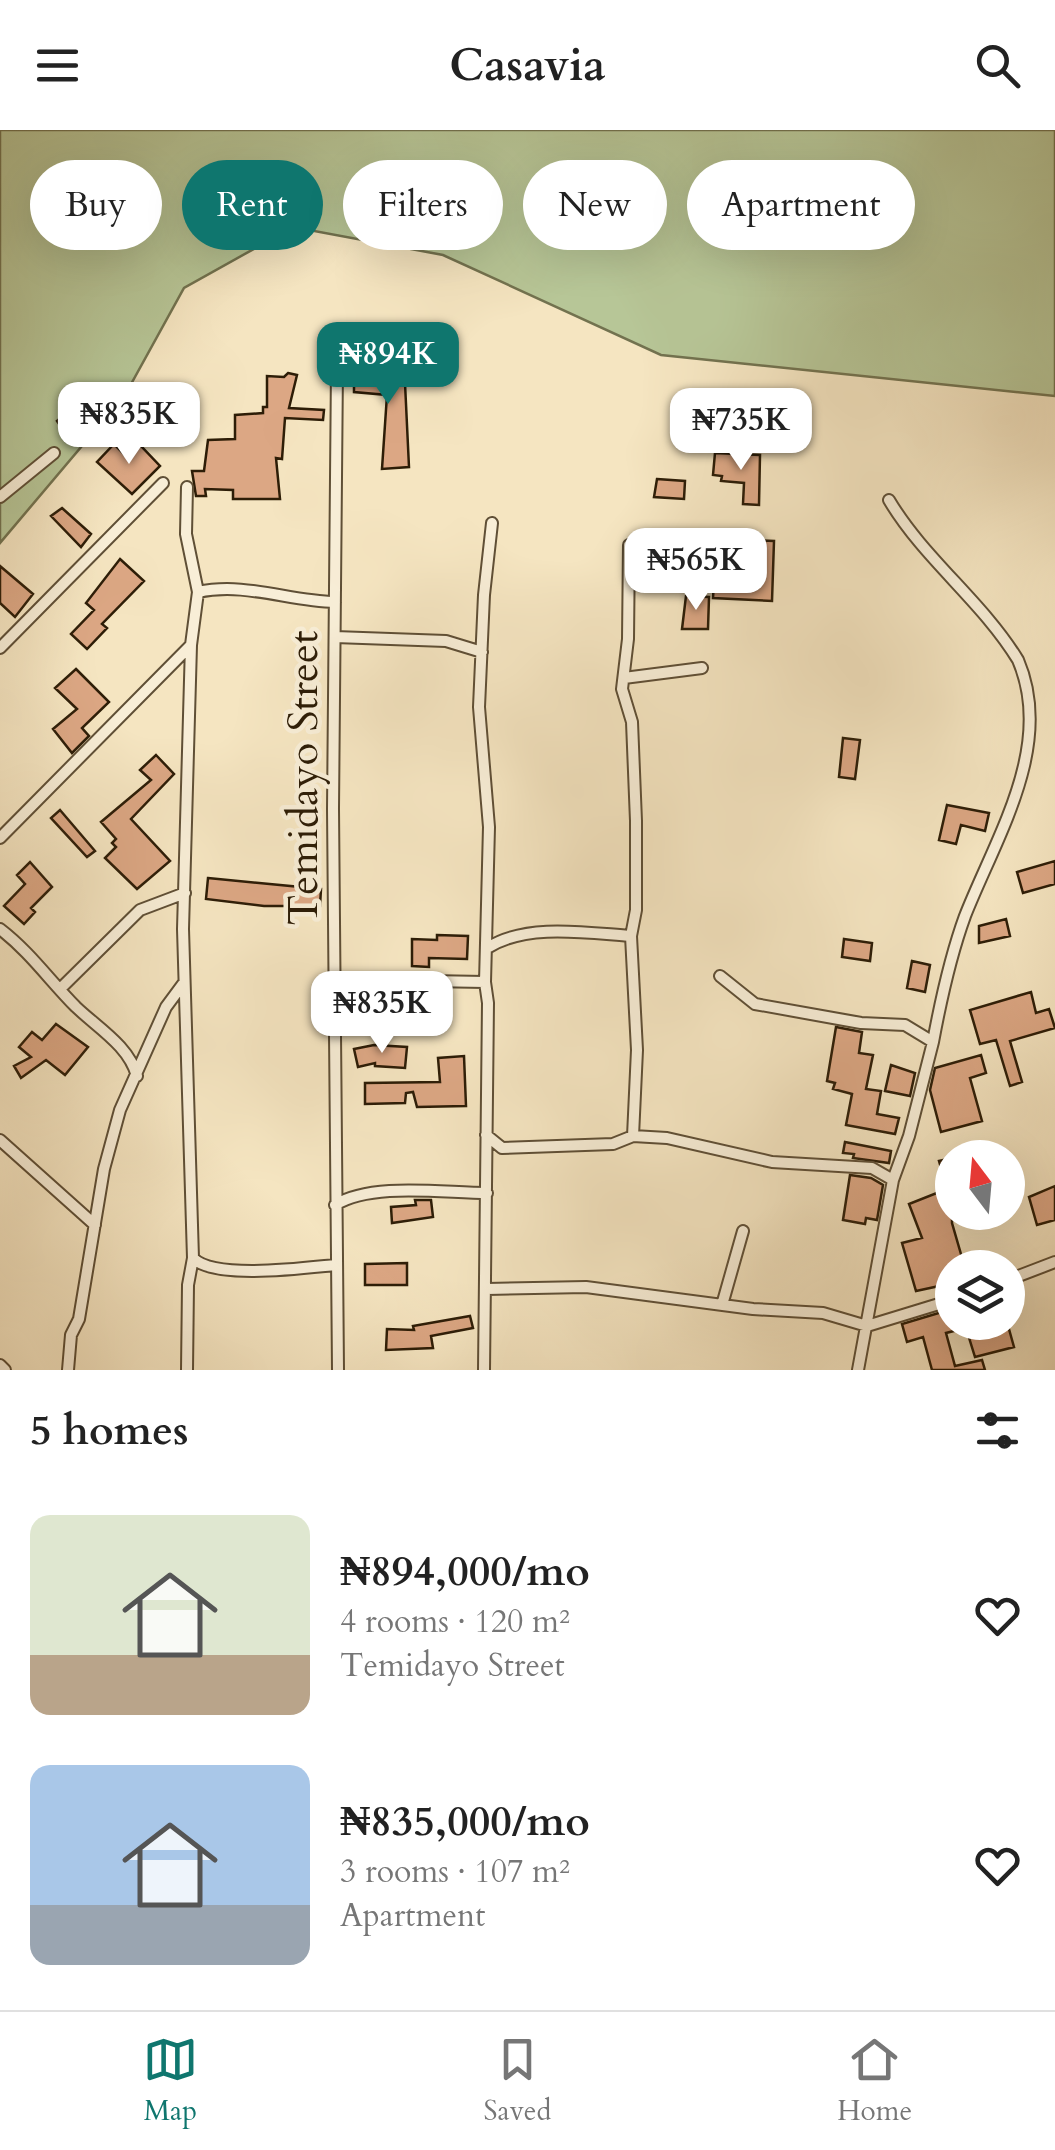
<!DOCTYPE html>
<meta charset="utf-8">
<style>
:root{--surface:#fff;--page:#f2f2f2;--text:#222;--muted:#767676;--line:#e0e0e0;--accent:#0f766e}
body{margin:0;font-family:Cardo,serif;background:var(--page);color:var(--text);height:100vh;display:flex;flex-direction:column;font-size:38px;white-space:nowrap}
*{box-sizing:border-box;margin:0}
p{font-size:32px;color:var(--muted)}
.icon{flex:none;width:55px;height:55px;fill:none;stroke:currentColor;stroke-width:2;stroke-linecap:round;stroke-linejoin:round}
.map{position:relative;height:1240px;overflow:hidden}
.side{display:flex;flex-direction:column;background:var(--surface);flex:1}
.side>*{flex:none}
.top-card{position:absolute;left:30px;top:30px;width:995px;height:90px;display:flex;gap:20px}
.needle{width:65px;rotate:344deg}
.buttons{position:absolute;left:935px;top:1010px;display:grid;gap:20px}
.buttons a{display:grid;place-items:center;width:90px;height:90px;border-radius:50%;background:var(--surface);box-shadow:0 10px 40px #0002;font-size:50px}
.price{position:absolute;translate:-50% -85px;padding:0 22px;border-radius:20px;background:#fff;color:#222;font-size:32px;line-height:65px;filter:drop-shadow(0 2px 5px #0008)}
.price::after{content:'';position:absolute;left:50%;top:60px;width:30px;height:22px;margin-left:-15px;background:inherit;clip-path:polygon(0 0,100% 0,50% 100%)}
.price.selected{background:var(--accent);color:#fff}
ul{padding:0;list-style:none}
li{display:flex;align-items:center;gap:30px;height:250px;padding:0 30px}
li span{display:grid;place-items:center;flex:none;width:280px;height:200px;border-radius:20px;color:#555}
li>.icon{margin-inline-start:auto}
span .icon{width:120px;height:120px;fill:#fffc;stroke-width:1}
li b{font-size:42px}
h2{display:flex;justify-content:space-between;align-items:center;height:120px;padding:0 30px;font-size:42px}
.chip{padding:0 35px;border-radius:45px;background:var(--surface);box-shadow:0 10px 40px #0002;font-size:35px;line-height:90px}
.chip.selected{background:var(--accent);color:#fff}
header{display:flex;justify-content:space-between;align-items:center;height:130px;padding:0 30px;background:var(--surface);font-size:45px;font-weight:700}
.tab-bar{display:flex;justify-content:space-around;align-items:center;height:140px;border-top:2px solid var(--line);background:var(--surface);font-size:28px;color:var(--muted)}
.tab-bar a{display:grid;justify-items:center;gap:5px}
.tab-bar .selected{color:var(--accent)}
.map>svg:first-child{display:block}
</style>
<header><svg class="icon" aria-label="menu" viewBox="0 0 24 24"><path d="M4 6h16M4 12h16M4 18h16"/></svg>Casavia<svg class="icon" aria-label="search" viewBox="0 0 24 24"><circle cx="10" cy="10" r="6"/><path d="M15 15l6 6"/></svg></header>
<div class="map">
<svg width="1055" height="1240" viewBox="0 0 1055 1240">
<rect width="100%" height="100%" fill="#f5e5c1"/>
<filter id="stains"><feTurbulence type="fractalNoise" baseFrequency=".002" numOctaves="4"/><feColorMatrix values="0 0 0 0 .2 0 0 0 0 .09 0 0 0 0 .02 0 0 0 .5 -.17"/></filter>
<radialGradient id="worn" r=".72"><stop offset=".6" stop-color="#630" stop-opacity="0"/><stop offset="1" stop-color="#630" stop-opacity=".3"/></radialGradient>
<path fill="#b7c697" stroke="#72724f" stroke-width="2.5" d="M0 0H1055V266L661 225 443 125 293 97 184 158 125 265 0 413Z"/>
<path fill="#dca784" stroke="#2d1d07" stroke-width="2.5" d="M404 232 409 337 382 339 387 265 354 262V234Z
M288 243 297 245 289 278 324 280 323 290 285 288 282 329 276 328 280 369H233V360L205 359 206 366H196L192 341H204L208 310 235 309V285L263 283V277H267V246L284 247Z
M82 269 98 290 70 310 57 291Z
M114 314 128 328 139 314 160 336 132 364 97 332Z
M715 323 760 325 759 375 743 374 744 353 721 351 722 346 713 345Z
M657 349 685 351 684 369 654 367Z
M62 378 91 404 81 417 51 386Z
M753 410 774 411 772 471 713 468 714 452 751 453Z
M120 429 144 451 102 494 107 498 87 519 71 504 94 480 86 473Z
M0 436 33 464 15 487 0 473Z
M686 466 709 467 708 499H682Z
M76 539 109 572 82 598 89 606 72 623 53 599 77 579 55 558Z
M843 608 860 610 855 649 839 647Z
M156 625 174 644 131 689 170 731 137 759 105 728 116 717 112 713 116 709 101 692 151 650 140 640Z
M947 675 989 683 985 701 961 695 956 714 939 710Z
M60 680 95 721 87 727 51 688Z
M1055 731V754L1023 763 1017 742Z
M30 732 52 757 31 778 35 782 24 794 4 776 25 754 17 745Z
M208 748 321 759 320 776H264L206 769Z
M1006 789 1010 806 979 813V796Z
M437 805 468 806 467 829 429 828V837L412 836V809L437 810Z
M844 809 872 813 870 831 842 827Z
M912 831 930 835 925 862 907 858Z
M1031 862 1036 883 1049 879 1055 898 1010 911 1022 952 1010 956 996 910 980 914 970 880Z
M56 894 88 917 65 945 46 930 21 948 14 936 31 927 19 917 32 902 42 910Z
M836 897 862 902 859 923 873 925 866 959 881 961 877 984 899 988 895 1004 846 995 852 964 833 959 835 953 827 951Z
M374 915 407 917 405 938 375 936V933L358 937 354 919Z
M981 925 986 943 970 948 982 991 941 1002 930 960 935 938Z
M464 926 466 976 417 977 413 962 406 963 405 973 365 974V953L440 952 438 928Z
M891 935 915 943 910 966 885 961Z
M845 1012 891 1021 889 1033 853 1028 854 1024 843 1023Z
M952 1028V1093L965 1138H952V1161L947 1162 944 1155 916 1161 902 1113 922 1108 909 1074 947 1059 939 1031Z
M850 1045 871 1048 883 1055 877 1090 866 1088 865 1094 843 1090Z
M1055 1056V1090L1037 1095 1029 1067Z
M415 1070H431L433 1087 392 1093 391 1077 416 1075Z
M407 1133V1155H365V1134Z
M952 1179V1192H1007L1014 1217 975 1227 966 1198 946 1203 955 1236 982 1230 985 1240H932L923 1207 907 1212 902 1194Z
M470 1186 473 1198 431 1206 433 1218 386 1220 387 1199 414 1200 413 1196Z"/>
<g fill="none" stroke-linecap="round" stroke-linejoin="round">
<defs>
<path id="street" d="M337 237 333 679 338 1240
M0 367 54 323
M889 370C924 429 982 471 1018 530 1055 616 996 707 965 786 950 827 941 869 933 912
M629 415 628 509 622 559 632 592 636 691V780L631 806 637 920 633 1006
M198 462C245 452 289 471 335 472
M335 507 446 511 482 522
M0 518 163 353
M624 548 702 538
M0 708 191 515 198 462 186 404 187 357
M0 799C30 822 50 851 76 877 98 898 129 916 137 946
M489 817C528 793 587 803 631 806
M720 846 755 874 861 893 905 895 933 912 909 1006 893 1050 858 1240
M337 854 372 850 485 852
M60 859 140 780 185 763
M486 1005 502 1018 613 1014 633 1006 667 1008 772 1032 872 1038 893 1050
M0 1010 95 1095
M335 1075C372 1052 443 1063 487 1063
M193 1128C214 1150 304 1138 335 1135
M1008 1150 1055 1132
M487 1159 586 1157 753 1179 823 1183 867 1196 952 1170
M722 1175 743 1101
M0 1235 5 1240
M68 1240 71 1205 79 1189 104 1039 120 980 166 877 183 854
M187 1240 188 1155 193 1128 183 799 191 515
M484 1240 488 873 485 852 489 697 479 577 484 465 492 393"/>
</defs>
<use href="#street" stroke="#5f4f36" stroke-width="14"/>
<use href="#street" stroke="#f8eed7" stroke-width="10"/>
</g>
<g text-anchor="middle" dominant-baseline="central" stroke-width="9" stroke-linejoin="round" paint-order="stroke">
<g font-size="42" fill="#2d1d07" stroke="#f8eed7">
<text transform="translate(303 648) rotate(-90)">Temidayo Street</text>
</g>
</g>
<rect width="100%" height="100%" filter="url(#stains)"/>
<rect width="100%" height="100%" fill="url(#worn)"/>
</svg>
<div class="buttons">
<a><svg class="needle" viewBox="-14 -14 28 28"><path d="M0-13l5 13h-10z" fill="#e53935"/><path d="M0 13l5-13h-10z" fill="#767676"/></svg></a>
<a><svg class="icon" aria-label="layers" viewBox="0 0 24 24"><path d="M12 4l9 5-9 5-9-5zM3 14l9 5 9-5"/></svg></a>
</div>
<b class="price selected" style="left:388px;top:277px">₦894K</b>
<b class="price" style="left:129px;top:337px">₦835K</b>
<b class="price" style="left:741px;top:343px">₦735K</b>
<b class="price" style="left:696px;top:483px">₦565K</b>
<b class="price" style="left:382px;top:926px">₦835K</b>
<div class="top-card">
<a class="chip">Buy</a>
<a class="chip selected">Rent</a>
<a class="chip">Filters</a>
<a class="chip">New</a>
<a class="chip">Apartment</a>
</div>
</div>
<section class="side">
<h2>5 homes<svg class="icon" aria-label="filters" viewBox="0 0 24 24"><path d="M4 7h16M4 17h16"/><circle cx="9" cy="7" r="2"/><circle cx="15" cy="17" r="2"/></svg></h2>
<ul>
<li><span style="background:linear-gradient(#dfe7d0 70%,#b9a48a 0)"><svg class="icon" aria-label="home" viewBox="0 0 24 24"><path d="M3 11l9-7 9 7M6 9v11h12V9"/></svg></span><div><b>₦894,000/mo</b><p>4 rooms · 120 m²</p><p>Temidayo Street</p></div><svg class="icon" aria-label="heart" viewBox="0 0 24 24"><path d="M12 20l-8-8c-3-5 5-10 8-4 3-6 11-1 8 4z"/></svg></li>
<li><span style="background:linear-gradient(#a9c7e8 70%,#9aa5b1 0)"><svg class="icon" aria-label="home" viewBox="0 0 24 24"><path d="M3 11l9-7 9 7M6 9v11h12V9"/></svg></span><div><b>₦835,000/mo</b><p>3 rooms · 107 m²</p><p>Apartment</p></div><svg class="icon" aria-label="heart" viewBox="0 0 24 24"><path d="M12 20l-8-8c-3-5 5-10 8-4 3-6 11-1 8 4z"/></svg></li>
</ul>
</section>
<nav class="tab-bar">
<a class="selected"><svg class="icon" aria-label="map" viewBox="0 0 24 24"><path d="M3 6l6-2 6 2 6-2v14l-6 2-6-2-6 2zM9 4v14M15 6v14"/></svg>Map</a>
<a><svg class="icon" aria-label="saved" viewBox="0 0 24 24"><path d="M7 4h10v16l-5-4-5 4z"/></svg>Saved</a>
<a><svg class="icon" aria-label="home" viewBox="0 0 24 24"><path d="M3 11l9-7 9 7M6 9v11h12V9"/></svg>Home</a>
</nav>
